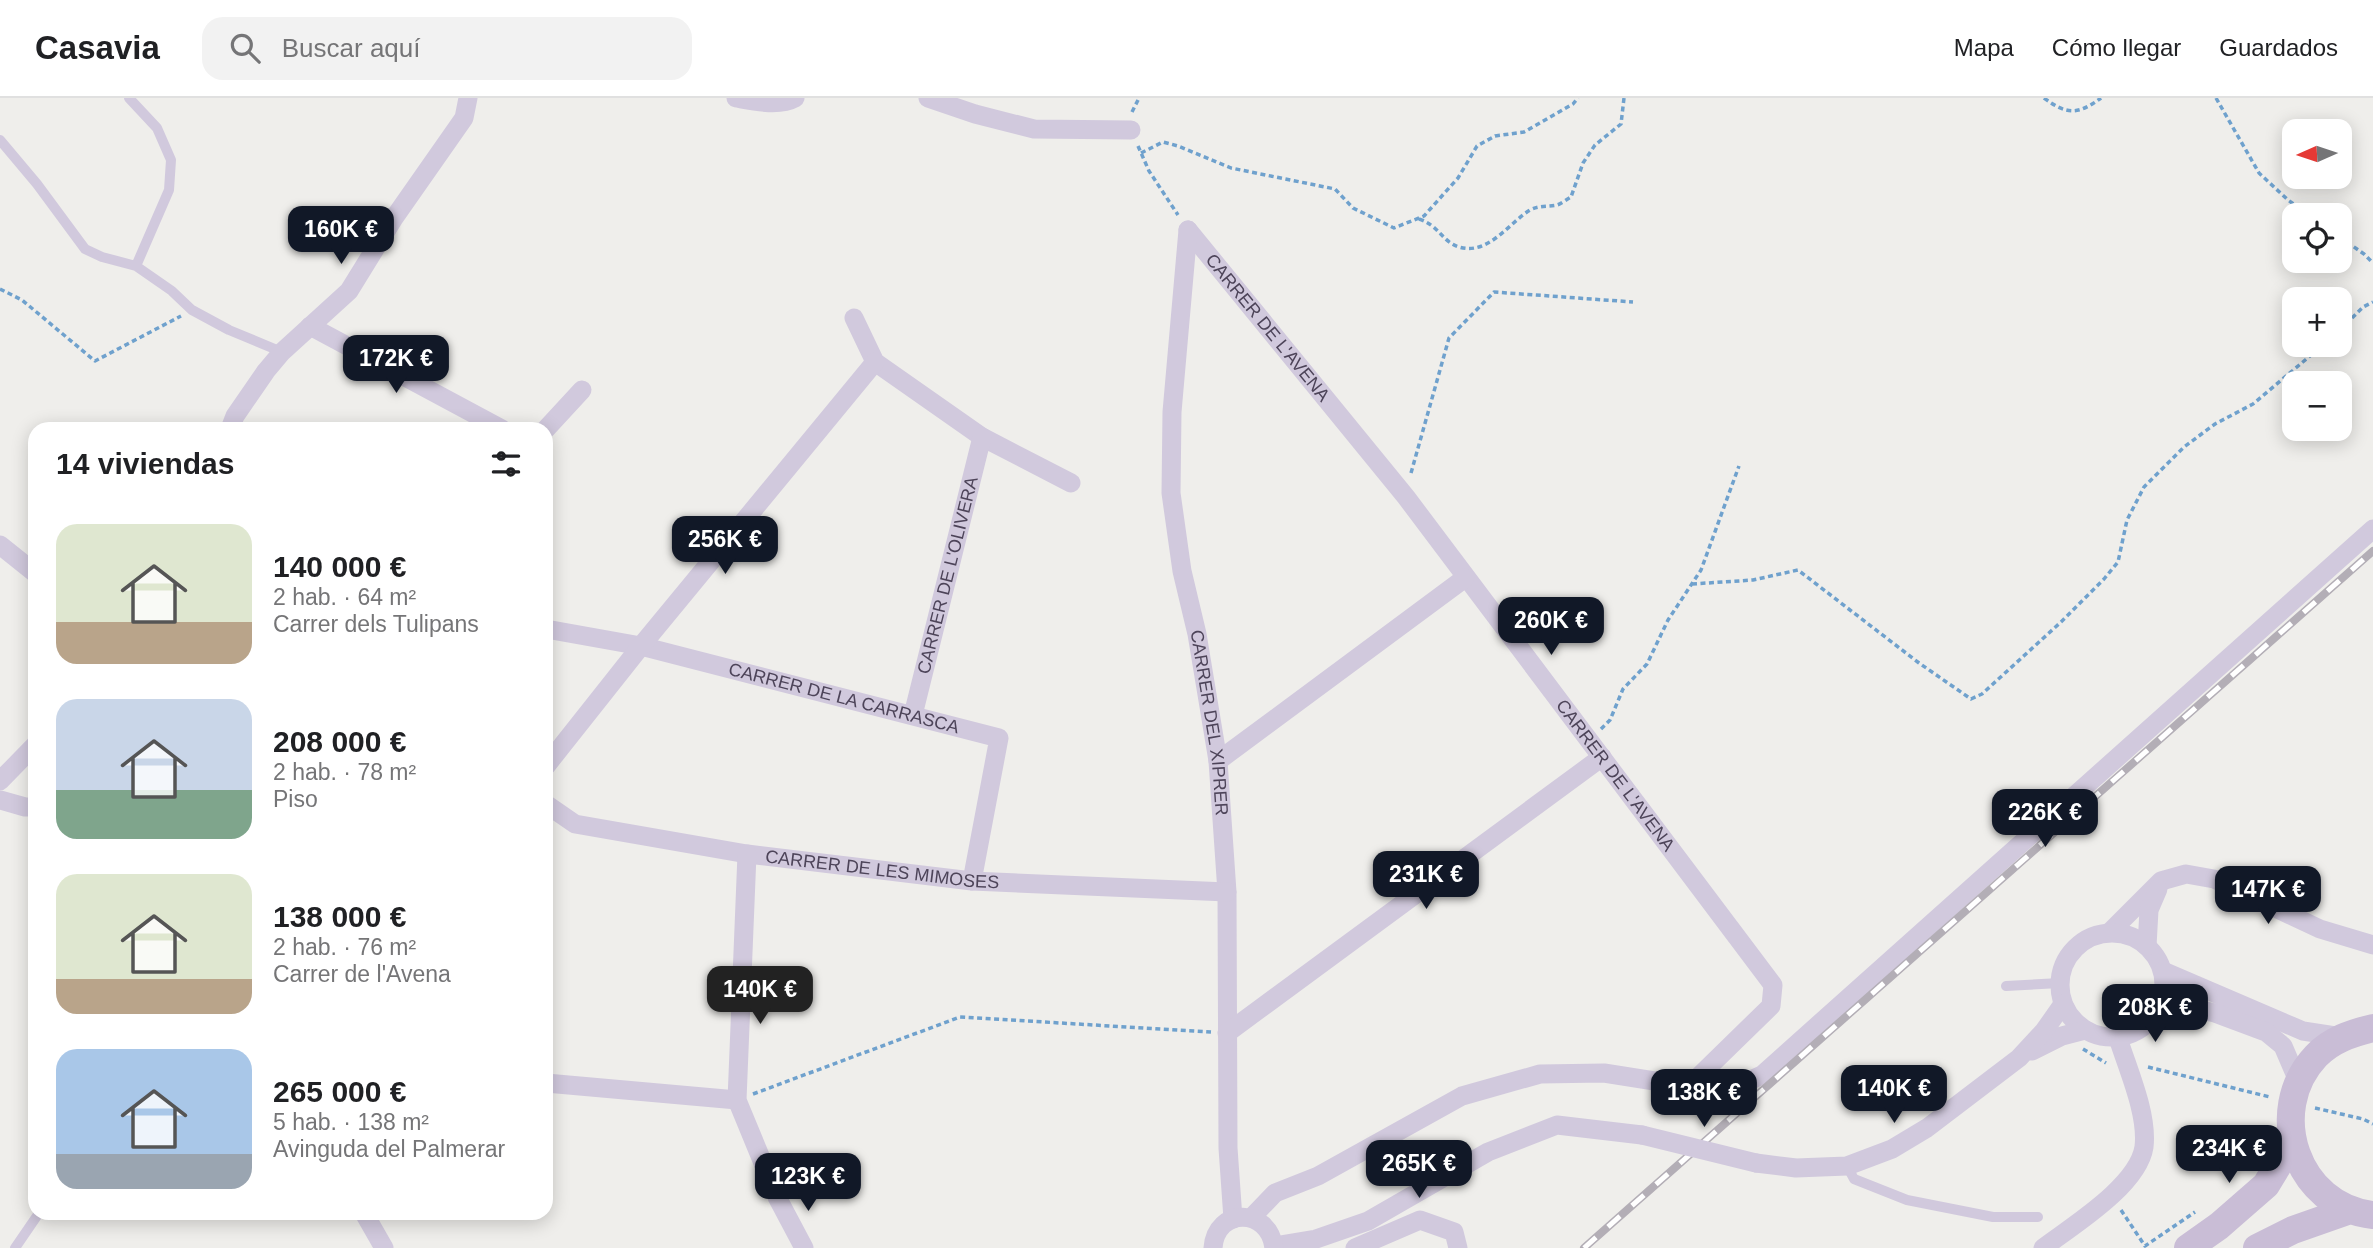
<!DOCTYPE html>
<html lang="es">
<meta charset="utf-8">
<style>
:root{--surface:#fff;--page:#f2f2f2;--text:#202124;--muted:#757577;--line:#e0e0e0;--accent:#111827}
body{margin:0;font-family:Helvetica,sans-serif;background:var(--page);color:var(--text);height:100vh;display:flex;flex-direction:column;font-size:26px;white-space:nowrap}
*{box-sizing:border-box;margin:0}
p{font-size:23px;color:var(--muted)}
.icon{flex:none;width:38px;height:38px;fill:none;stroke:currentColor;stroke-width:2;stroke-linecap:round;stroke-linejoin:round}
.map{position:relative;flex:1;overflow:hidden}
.sheet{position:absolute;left:28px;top:324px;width:525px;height:798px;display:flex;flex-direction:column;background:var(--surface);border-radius:21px;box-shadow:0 4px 18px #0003}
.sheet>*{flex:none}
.needle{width:46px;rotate:267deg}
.buttons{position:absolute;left:2282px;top:21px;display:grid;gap:14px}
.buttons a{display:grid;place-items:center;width:70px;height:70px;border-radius:14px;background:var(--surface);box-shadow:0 4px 18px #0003;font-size:35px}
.price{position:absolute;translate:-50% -60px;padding:0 16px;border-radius:14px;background:var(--accent);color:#fff;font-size:23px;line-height:46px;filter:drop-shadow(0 2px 4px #0008)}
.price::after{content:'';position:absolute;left:50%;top:42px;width:21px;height:16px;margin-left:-10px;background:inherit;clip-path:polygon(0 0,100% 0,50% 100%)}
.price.on{background:#222;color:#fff}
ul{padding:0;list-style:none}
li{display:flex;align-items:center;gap:21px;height:175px;padding:0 28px}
li span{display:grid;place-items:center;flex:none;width:196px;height:140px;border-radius:21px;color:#555}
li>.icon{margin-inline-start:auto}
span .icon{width:84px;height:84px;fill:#fffc;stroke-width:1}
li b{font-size:30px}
h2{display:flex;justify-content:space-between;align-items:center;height:84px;padding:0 28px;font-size:30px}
header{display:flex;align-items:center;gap:42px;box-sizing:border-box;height:98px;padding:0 35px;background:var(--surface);border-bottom:2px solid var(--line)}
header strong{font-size:33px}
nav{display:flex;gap:38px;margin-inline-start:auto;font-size:24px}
.search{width:490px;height:63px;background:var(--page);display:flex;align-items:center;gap:18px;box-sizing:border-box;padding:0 24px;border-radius:21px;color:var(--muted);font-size:26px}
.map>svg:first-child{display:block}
</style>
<header>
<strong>Casavia</strong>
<div class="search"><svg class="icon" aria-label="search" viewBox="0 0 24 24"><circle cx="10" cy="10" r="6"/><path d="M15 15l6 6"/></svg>Buscar aquí</div>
<nav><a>Mapa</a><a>Cómo llegar</a><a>Guardados</a></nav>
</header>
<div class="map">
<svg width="2373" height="1150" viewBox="0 0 2373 1150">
<rect width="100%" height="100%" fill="#efeeeb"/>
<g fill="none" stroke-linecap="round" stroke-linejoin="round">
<path stroke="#6fa1cd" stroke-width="3.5" stroke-dasharray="5 3.5" stroke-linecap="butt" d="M2044 0C2067 17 2078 17 2101 0
M2216 0 2259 75 2288 102 2309 117
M1132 14 1139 0
M1138 48 1149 73 1178 117
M1141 55 1163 44 1178 48 1231 70 1335 91 1353 110 1394 130 1424 118 1458 80 1477 48 1495 38 1524 34 1573 6 1578 0
M1419 121C1440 128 1441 143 1459 149 1488 158 1509 125 1530 112 1540 107 1547 109 1557 107 1561 106 1567 101 1571 99L1583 65 1595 47 1621 26 1624 0
M2340 139 2364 156 2373 165
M0 191 22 202 95 263 181 218
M2340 232 2363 209 2373 204
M1411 375 1449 240 1494 194 1633 204
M1692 486 1753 482 1798 472 1919 565 1971 601 1982 596 2061 524 2104 481 2118 464 2127 422 2144 389 2184 349 2215 326 2253 306 2323 247
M1601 631 1610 622 1623 591 1647 566 1668 522 1701 472 1739 368
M2083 951 2106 965
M2148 969 2270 999
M753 996 960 919 1211 934
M2315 1010 2363 1021 2373 1026
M2121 1112 2145 1148 2195 1114"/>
<path stroke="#d1c9dd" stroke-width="10" d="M129 0 157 30 171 62 169 92 136 168 172 193 192 212 229 232 282 254
M0 42 37 86 85 151 102 159 136 168
M2006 888 2060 885
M1847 1068 1854 1081 1907 1102 1993 1119H2038
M15 1150 39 1115"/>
<g stroke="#d1c9dd" stroke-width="19">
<path d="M736 0C753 3 779 9 795 0"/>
<path d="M928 0 975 16 1034 31 1131 32"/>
<path id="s1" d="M1188 132 1406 399 1773 887 1771 908 1689 988"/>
<path id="s2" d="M1188 132 1172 314 1171 395 1182 473 1197 536 1218 663 1227 794 1228 1050 1233 1121"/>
<path d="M854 220 875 264 982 339 1071 385"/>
<path d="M310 228 502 331"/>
<path d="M230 331 235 318 266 273 282 254 349 193 394 120 464 20 468 0"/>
<path d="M546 331 582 292"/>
<path d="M0 447 35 475"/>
<path id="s3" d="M546 531 641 548 999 640 972 783"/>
<path id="s4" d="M913 617 982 339"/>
<path d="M1218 663 1465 480"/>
<path d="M546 668 641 548 875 264"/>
<path d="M0 683 35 647"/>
<path d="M0 702 25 709H35"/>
<path id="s5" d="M546 706 575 726 747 756 972 783 1227 794"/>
<path d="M747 756 737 1002 777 1099 804 1150"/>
<path d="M2110 834 2161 783 2186 776 2214 781 2320 831 2373 847"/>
<circle cx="2112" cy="887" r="52"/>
<path d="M2147 848 2149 812 2158 791"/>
<path d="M2163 873 2303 933 2342 939"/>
<path d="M2156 917 2193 910 2215 915 2266 934 2283 948 2298 983"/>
<path d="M1227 935 1602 659"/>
<path d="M2032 953 2062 938 2085 932"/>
<path d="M546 985 737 1002"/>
<path d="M1756 1065 1796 1070 1847 1068 1892 1051 1927 1030 2019 960 2044 933 2063 906"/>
<path d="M364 1115 384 1150"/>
<path d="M1251 1120 1275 1095 1318 1078 1462 998 1540 976 1604 975 1724 994 1762 977 2373 431"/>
<path d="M1274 1148 1316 1141 1368 1123 1488 1054 1557 1027 1642 1037"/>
<path d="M1213 1150C1216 1109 1269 1109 1274 1150"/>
<path d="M1355 1150 1420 1122 1454 1134 1458 1150"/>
<path d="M2043 1150C2072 1128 2138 1088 2144 1049 2148 1016 2128 972 2118 940"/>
</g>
<path stroke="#c9bdd6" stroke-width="28" d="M2373 930C2352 935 2331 942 2316 958 2264 1013 2297 1109 2373 1117
M2188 1150 2219 1128 2266 1087 2292 1044
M2257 1150 2293 1132 2350 1112"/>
<defs>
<path id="rail" d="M1584 1150 2373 453"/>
</defs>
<use href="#rail" stroke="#b3aeb6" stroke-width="8"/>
<use href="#rail" stroke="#fff" stroke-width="5" stroke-dasharray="16" stroke-linecap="butt"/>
<path stroke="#d1c9dd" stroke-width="19" d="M1642 1037 1756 1065"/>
</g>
<g text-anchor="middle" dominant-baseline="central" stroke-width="5" stroke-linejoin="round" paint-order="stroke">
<g font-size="18" fill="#4d4459" stroke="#fff">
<text stroke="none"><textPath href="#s1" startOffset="126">CARRER DE L'AVENA</textPath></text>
<text stroke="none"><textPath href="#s4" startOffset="144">CARRER DE L'OLIVERA</textPath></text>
<text stroke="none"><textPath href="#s3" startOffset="306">CARRER DE LA CARRASCA</textPath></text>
<text stroke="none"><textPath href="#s2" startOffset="497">CARRER DEL XIPRER</textPath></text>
<text stroke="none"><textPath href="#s1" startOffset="693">CARRER DE L'AVENA</textPath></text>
<text stroke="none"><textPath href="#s5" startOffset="346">CARRER DE LES MIMOSES</textPath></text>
</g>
</g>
</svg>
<div class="buttons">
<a><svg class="needle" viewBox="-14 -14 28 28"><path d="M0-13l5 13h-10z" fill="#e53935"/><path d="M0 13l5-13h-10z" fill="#757577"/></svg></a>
<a><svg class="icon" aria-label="locate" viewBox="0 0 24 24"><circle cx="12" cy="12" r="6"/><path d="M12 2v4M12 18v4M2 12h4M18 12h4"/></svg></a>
<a>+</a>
<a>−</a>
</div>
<b class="price" style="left:341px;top:168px">160K €</b>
<b class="price" style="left:396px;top:297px">172K €</b>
<b class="price" style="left:725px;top:478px">256K €</b>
<b class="price" style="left:1551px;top:559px">260K €</b>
<b class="price" style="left:2045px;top:751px">226K €</b>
<b class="price" style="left:1426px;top:813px">231K €</b>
<b class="price" style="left:2268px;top:828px">147K €</b>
<b class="price on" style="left:760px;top:928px">140K €</b>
<b class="price" style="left:2155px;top:946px">208K €</b>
<b class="price" style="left:1894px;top:1027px">140K €</b>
<b class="price" style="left:1704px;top:1031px">138K €</b>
<b class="price" style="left:2229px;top:1087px">234K €</b>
<b class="price" style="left:1419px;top:1102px">265K €</b>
<b class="price" style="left:808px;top:1115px">123K €</b>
<section class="sheet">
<h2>14 viviendas<svg class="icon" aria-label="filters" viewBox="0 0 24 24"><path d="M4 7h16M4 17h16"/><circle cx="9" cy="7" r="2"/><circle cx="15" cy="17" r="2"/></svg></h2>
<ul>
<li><span style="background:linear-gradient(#dfe7d0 70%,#b9a48a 0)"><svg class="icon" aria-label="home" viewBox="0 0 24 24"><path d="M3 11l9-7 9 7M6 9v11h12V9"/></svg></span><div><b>140 000 €</b><p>2 hab. · 64 m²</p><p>Carrer dels Tulipans</p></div></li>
<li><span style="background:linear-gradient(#c9d6e8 65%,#7fa58c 0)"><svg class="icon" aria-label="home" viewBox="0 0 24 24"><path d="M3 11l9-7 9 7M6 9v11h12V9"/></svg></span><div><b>208 000 €</b><p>2 hab. · 78 m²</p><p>Piso</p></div></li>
<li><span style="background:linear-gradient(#dfe7d0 75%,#b9a48a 0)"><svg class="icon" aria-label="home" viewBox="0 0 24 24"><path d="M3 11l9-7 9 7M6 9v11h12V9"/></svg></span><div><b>138 000 €</b><p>2 hab. · 76 m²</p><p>Carrer de l'Avena</p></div></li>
<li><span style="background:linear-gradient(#a9c7e8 75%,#9aa5b1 0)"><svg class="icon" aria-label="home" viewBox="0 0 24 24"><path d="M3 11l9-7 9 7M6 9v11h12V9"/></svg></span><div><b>265 000 €</b><p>5 hab. · 138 m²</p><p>Avinguda del Palmerar</p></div></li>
</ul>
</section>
</div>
